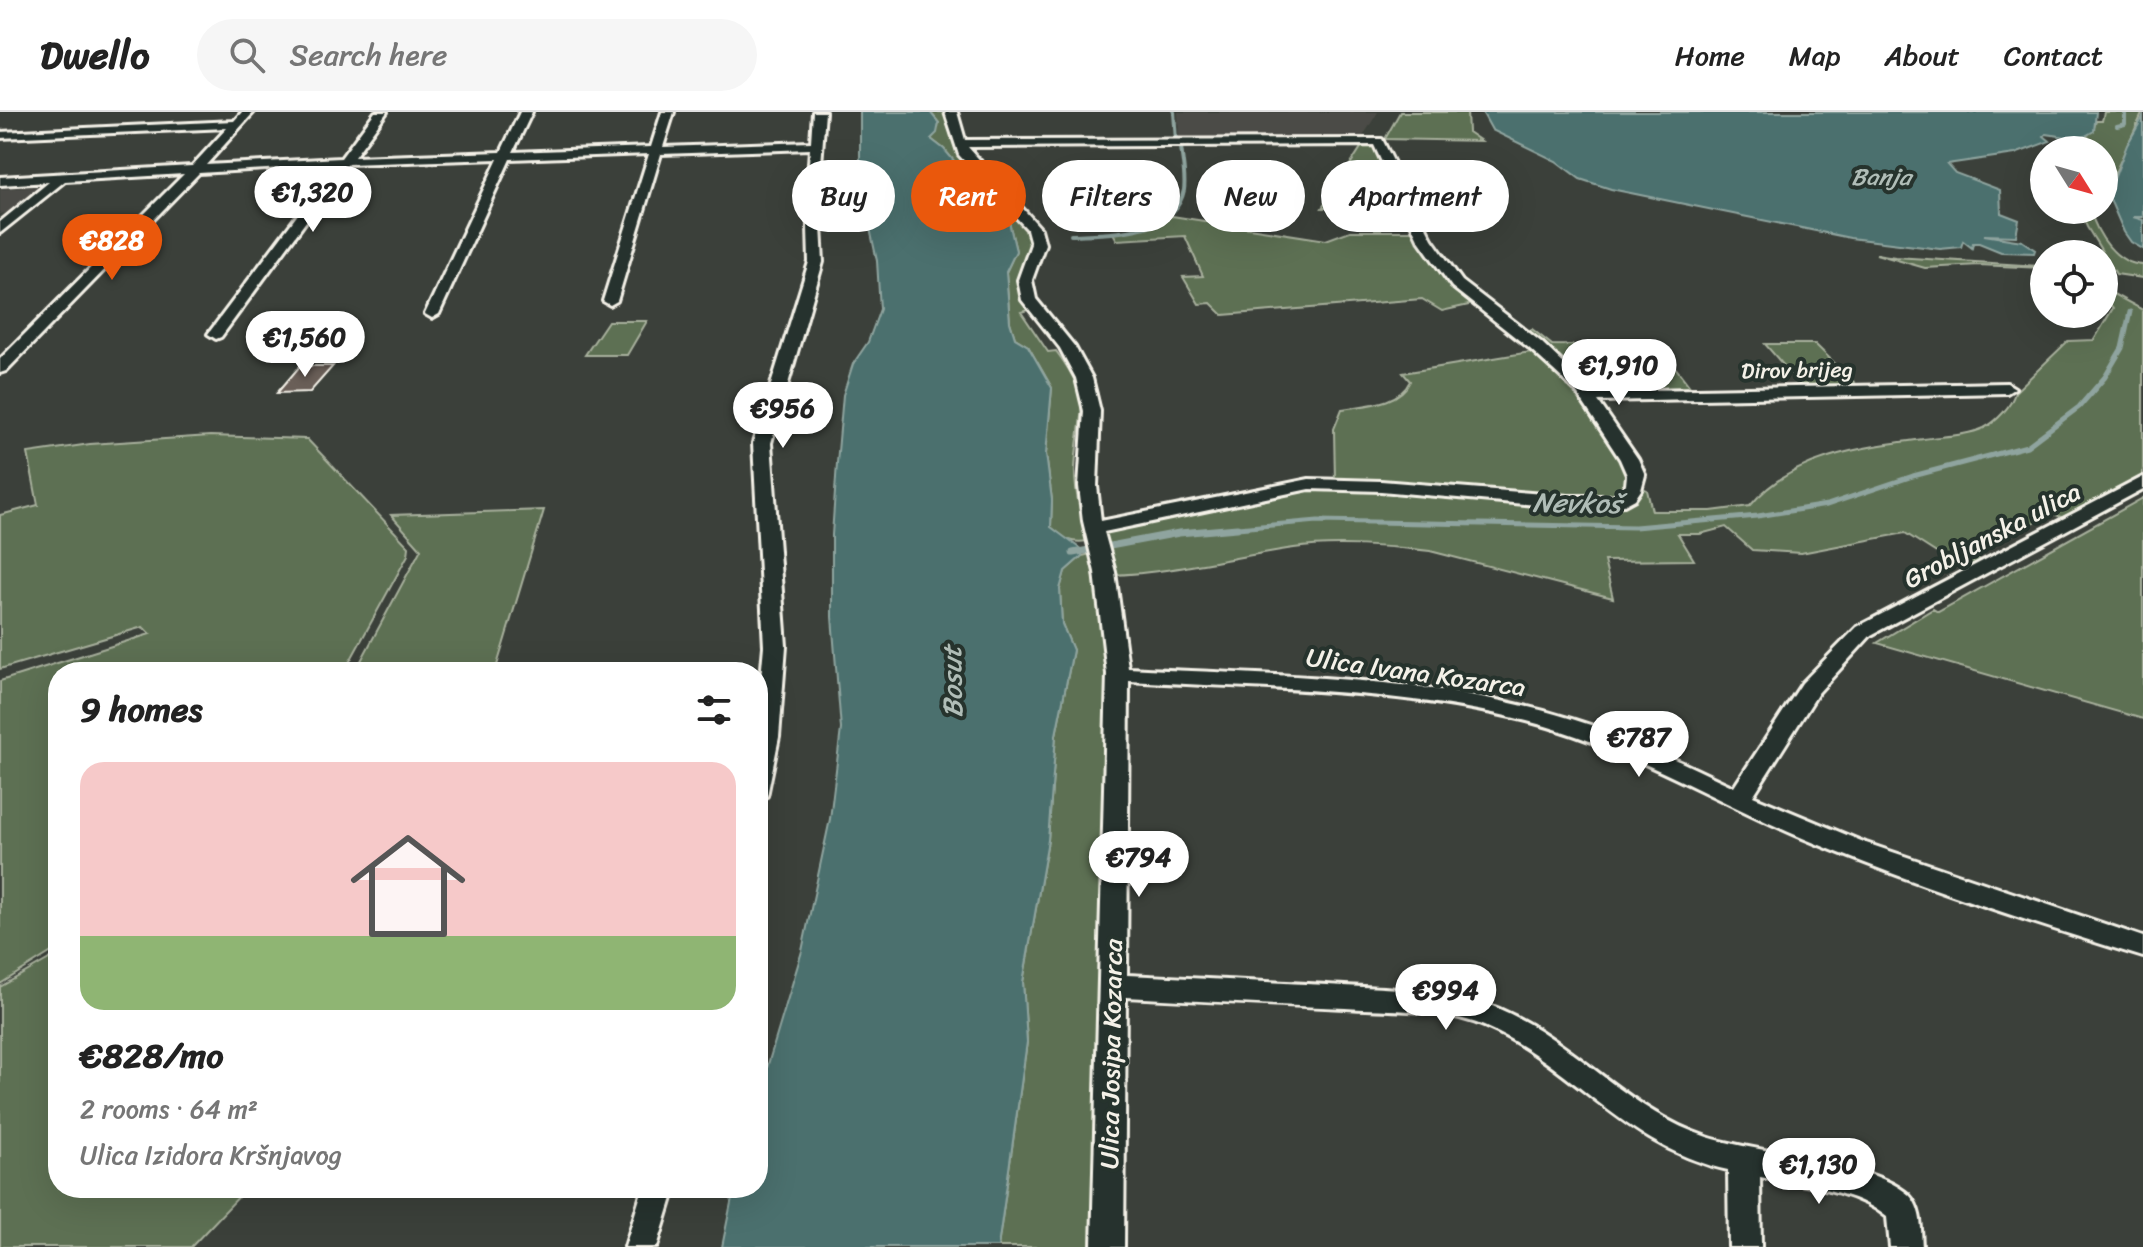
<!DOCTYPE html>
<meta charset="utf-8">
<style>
:root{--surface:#fff;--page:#f6f6f6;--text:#222;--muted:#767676;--line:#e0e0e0;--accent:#ea580c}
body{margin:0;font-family:Sriracha,sans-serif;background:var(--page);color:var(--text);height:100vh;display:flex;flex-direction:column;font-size:30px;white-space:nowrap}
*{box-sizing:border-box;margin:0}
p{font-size:26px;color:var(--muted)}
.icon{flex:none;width:44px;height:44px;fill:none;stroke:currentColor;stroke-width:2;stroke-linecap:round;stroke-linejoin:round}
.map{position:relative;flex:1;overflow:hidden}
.drawer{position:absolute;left:48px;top:550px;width:720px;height:536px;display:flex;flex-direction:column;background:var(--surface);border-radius:32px;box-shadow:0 8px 32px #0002}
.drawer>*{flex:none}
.top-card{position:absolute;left:792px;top:48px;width:760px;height:72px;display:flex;gap:16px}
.needle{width:52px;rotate:127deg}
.buttons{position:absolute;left:2030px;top:24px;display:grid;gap:16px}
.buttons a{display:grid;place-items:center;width:88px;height:88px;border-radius:50%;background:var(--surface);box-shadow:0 8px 32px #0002;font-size:40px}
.price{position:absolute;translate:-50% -68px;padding:0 18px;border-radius:28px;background:#fff;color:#222;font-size:26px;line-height:52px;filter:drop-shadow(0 2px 4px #0008)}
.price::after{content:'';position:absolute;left:50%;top:48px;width:24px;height:18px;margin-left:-12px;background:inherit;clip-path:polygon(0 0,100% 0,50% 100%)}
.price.selected{background:var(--accent);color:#fff}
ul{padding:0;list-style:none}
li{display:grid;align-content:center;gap:16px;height:424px;padding:0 32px}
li+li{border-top:2px solid var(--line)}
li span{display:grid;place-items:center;height:248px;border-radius:24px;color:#555}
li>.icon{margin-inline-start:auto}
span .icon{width:144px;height:144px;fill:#fffc;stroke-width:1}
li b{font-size:34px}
h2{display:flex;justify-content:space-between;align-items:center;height:96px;padding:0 32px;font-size:34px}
.chip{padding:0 28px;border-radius:36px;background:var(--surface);box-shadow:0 8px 32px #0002;font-size:28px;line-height:72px}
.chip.selected{background:var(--accent);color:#fff}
header{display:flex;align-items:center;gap:48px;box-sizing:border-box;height:112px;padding:0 40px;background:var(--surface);border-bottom:2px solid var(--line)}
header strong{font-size:38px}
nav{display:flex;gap:44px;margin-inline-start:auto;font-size:28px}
.search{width:560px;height:72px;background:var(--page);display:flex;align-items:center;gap:20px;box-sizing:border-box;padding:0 28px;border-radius:44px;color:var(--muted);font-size:30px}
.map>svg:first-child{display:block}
</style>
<header>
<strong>Dwello</strong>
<div class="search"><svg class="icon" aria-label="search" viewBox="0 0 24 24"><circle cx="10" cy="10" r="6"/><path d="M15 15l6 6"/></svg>Search here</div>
<nav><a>Home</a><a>Map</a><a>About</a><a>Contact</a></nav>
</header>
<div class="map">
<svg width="2143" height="1135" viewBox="0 0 2143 1135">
<rect width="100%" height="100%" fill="#3b403a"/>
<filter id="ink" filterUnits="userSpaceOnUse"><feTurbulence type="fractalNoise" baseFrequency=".0125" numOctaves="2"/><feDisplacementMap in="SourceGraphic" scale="16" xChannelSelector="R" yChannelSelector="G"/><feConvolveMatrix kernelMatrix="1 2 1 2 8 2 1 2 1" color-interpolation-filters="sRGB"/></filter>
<g filter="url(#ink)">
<path fill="#4c4c46" d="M1178 0H1378L1360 29H1179Z
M46 74 16 99 0 102V77Z"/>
<path fill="#5d7052" stroke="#a8b09d" stroke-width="2" d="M930 0H944C953 45 979 64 1009 96 1016 103 1026 111 1029 120 1037 149 1007 164 1028 198L1021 200 1048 240 1056 239C1095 291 1078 299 1075 356 1074 379 1082 407 1088 429 1070 432 1064 427 1051 415L1052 388 1046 342 1052 276 1028 234 1015 226 1010 210 1006 160 1016 139 1008 106 997 100 944 37 931 27 939 11Z
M1400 0H1467L1468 20 1481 29 1385 27Z
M2104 0H2143L2108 76V83H2104V38H2058L2090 26 2086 24 2093 19 2096 9H2102Z
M1364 31 1376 34 1406 94 1322 96Z
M2080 98H2090C2097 122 2115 152 2143 153V166L2116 162 2087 115Z
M1172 104 1326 128 1350 119H1418L1473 192 1442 199 1422 187 1223 203 1211 191 1199 192 1183 165 1203 164 1185 124 1117 128 1113 121 1150 115Z
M1876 142 1895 145 2039 154 2044 156 1979 153 1925 156Z
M2104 177 2143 198V365L2065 407 2052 401 1972 443 1986 451 1968 461 1905 421 1801 441 1752 438 1726 415 1700 422H1678L1694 448 1604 449 1613 486 1430 439C1391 434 1332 430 1294 436 1232 445 1173 461 1110 463L1103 418 1285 380 1335 374 1606 394 1640 375 1647 378 1652 399H1711L1750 394C1791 344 1862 335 1923 327 1942 324 1966 324 1984 316 1996 310 2012 294 2015 280L2068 229 2094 228 2113 196 2104 185Z
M608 209H647L627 243H585Z
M1532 217 1552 233 1659 234 1694 280 1590 281 1557 245 1526 220Z
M1765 232H1815L1860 276 1804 277Z
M1537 239C1577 278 1609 319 1630 371L1615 383 1587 388 1335 369 1334 317 1342 297C1365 293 1399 293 1410 269L1403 261Z
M210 324 307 327 409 435 408 443 344 560H58V836L0 872V569L150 522 143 515 0 557V403L38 393 28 341 90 332Z
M2143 386V607L1877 531 1933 497 1938 500Z
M544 398 495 560H355L421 437 391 403Z
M1091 442 1102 499 1108 568 1094 1135H998L1027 930 1023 870 1048 728 1056 623 1073 538 1062 512 1060 477 1065 459 1082 444Z
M58 842V1076H247L191 1135H0V875Z"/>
<path fill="#4b706e" stroke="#8fa49f" stroke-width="2" d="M860 0H930L939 11 937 21 931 27 944 37 997 100 1008 106 1016 139 1006 160 1010 210 1015 226 1028 234 1052 276 1046 342 1052 388 1051 415 1082 438V444L1065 459 1060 477 1062 512 1073 538 1056 623 1048 728 1023 870 1027 930 998 1135H722L734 1076H758V986L802 839 830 707 841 617 832 505V423L837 351 843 283 853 252 868 230 880 197 877 149 865 93 860 52Z
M1482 0H2096L2094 19 2080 27 2046 22 2044 24 2050 29 2015 42 1947 52 1955 61 2000 78 2001 101 2019 108 2016 124 1984 123 2022 129 2035 138 2034 141 2001 140 1979 131H1973L1972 136 1963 129 1961 135 1940 137 1850 126 1611 77 1580 67 1556 49 1492 18Z
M2143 5V105H2133L2143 108V137L2131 130 2124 120 2108 83 2127 33Z"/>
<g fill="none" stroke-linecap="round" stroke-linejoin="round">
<path stroke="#8fa49f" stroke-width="4" d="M1174 0 1176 29
M2117 14 2125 12V0
M1071 123C1107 121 1175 124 1184 78 1186 64 1182 48 1181 34"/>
<path stroke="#8fa49f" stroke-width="5" d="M1214 418 1318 409 1635 415 1758 404 1827 393 1913 364 2027 334 2079 295 2105 265 2122 236 2130 200"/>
<path stroke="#8fa49f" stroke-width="7" d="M1073 441 1179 421 1237 416"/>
</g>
<path fill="#6b5f59" stroke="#f4f1e8" stroke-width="2" d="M300 254H333L310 280 277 281Z"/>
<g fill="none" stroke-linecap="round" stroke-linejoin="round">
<defs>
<path id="minor" d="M242 0H254L206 53 341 46 375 0H387L354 45 501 40 520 0H532L513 40 651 35 662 0H674L663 35 811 30 813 0H825L819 79 823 150 771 331 786 534 779 625 767 684 758 686V599L764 534 753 331 809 150 807 79 810 37 661 42 617 189 610 193 603 189 649 42 510 47 439 202 432 206 425 202 498 47 348 52 221 225 216 227 208 222 335 53 199 61 6 259 0 261V247L184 62 65 69 0 121V110L49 70 0 73V65L192 54 227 16 0 26V20L234 9Z
M945 0H957L965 28 1382 27 1432 127 1462 169 1541 230 1592 279 2007 271 2015 276 2007 281 1598 289 1638 347 1645 363 1641 378 1635 387 1624 393 1569 396 1381 379 1309 377 1104 420 1115 460 1128 556C1276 564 1429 563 1572 607 1628 624 1681 650 1734 675L1802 571 1857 515 2143 365V377L1871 523 1818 581 1753 684 1866 731 2143 825V845C2030 810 1915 773 1805 727 1713 688 1625 634 1527 609 1397 576 1261 577 1129 569L1127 863C1193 866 1260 870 1327 873 1373 876 1421 876 1466 886 1560 908 1617 996 1707 1025 1755 1041 1873 1049 1909 1083 1922 1096 1921 1118 1922 1135H1890L1887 1105C1854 1077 1801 1073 1760 1065L1761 1135H1729L1728 1058C1622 1034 1575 953 1484 914 1442 896 1390 899 1345 896 1272 893 1199 889 1126 885L1124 1135H1092L1107 562 1095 460 1083 409 1079 374 1084 299 1076 266 1060 236 1022 188 1018 168 1031 132 1027 117 959 43ZM1374 33 1418 127 1452 175 1529 236 1575 278 1620 347 1627 363 1626 373 1613 384H1569L1381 369 1309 367 1101 409 1097 374 1100 299 1092 266 1075 235 1036 187 1032 168 1045 132 1041 117 968 35Z
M643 1076H675L657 1135H625Z"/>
</defs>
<use href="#minor" stroke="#f4f1e8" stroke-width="6"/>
<use href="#minor" fill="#26332d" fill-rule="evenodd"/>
</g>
</g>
<g text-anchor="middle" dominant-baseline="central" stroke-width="8" stroke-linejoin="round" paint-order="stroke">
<g font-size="22" fill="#f4f1e8" stroke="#26332d">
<text transform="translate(1797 258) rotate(-1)">Dirov brijeg</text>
</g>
<g font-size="24" font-style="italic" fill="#b0bdb7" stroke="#26332d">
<text x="1881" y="65">Banja</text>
</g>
<g font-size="26" fill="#f4f1e8" stroke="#26332d">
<text transform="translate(1992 423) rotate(-28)">Grobljanska ulica</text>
<text transform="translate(1416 560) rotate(8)">Ulica Ivana Kozarca</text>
<text transform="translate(1111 942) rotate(-89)">Ulica Josipa Kozarca</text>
</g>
<g font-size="28" font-style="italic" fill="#b0bdb7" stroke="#26332d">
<text transform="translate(1577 391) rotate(1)">Nevkoš</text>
<text transform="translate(952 570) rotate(-91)">Bosut</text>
</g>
</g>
</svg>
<div class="buttons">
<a><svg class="needle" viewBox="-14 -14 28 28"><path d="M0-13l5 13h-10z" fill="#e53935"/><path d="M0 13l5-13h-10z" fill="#767676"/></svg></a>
<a><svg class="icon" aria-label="locate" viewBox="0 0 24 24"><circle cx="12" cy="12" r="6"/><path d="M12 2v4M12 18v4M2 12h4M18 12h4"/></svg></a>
</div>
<b class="price" style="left:313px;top:122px">€1,320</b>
<b class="price selected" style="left:112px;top:170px">€828</b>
<b class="price" style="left:305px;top:267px">€1,560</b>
<b class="price" style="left:1619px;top:295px">€1,910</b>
<b class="price" style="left:783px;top:338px">€956</b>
<b class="price" style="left:1639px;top:667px">€787</b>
<b class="price" style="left:1139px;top:787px">€794</b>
<b class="price" style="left:1446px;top:920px">€994</b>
<b class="price" style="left:1819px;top:1094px">€1,130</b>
<div class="top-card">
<a class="chip">Buy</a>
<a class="chip selected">Rent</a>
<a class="chip">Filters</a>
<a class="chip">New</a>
<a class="chip">Apartment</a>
</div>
<section class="drawer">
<h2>9 homes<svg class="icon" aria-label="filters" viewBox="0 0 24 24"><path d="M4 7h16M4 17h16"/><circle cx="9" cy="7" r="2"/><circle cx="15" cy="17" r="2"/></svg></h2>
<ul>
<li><span style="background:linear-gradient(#f6c9c9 70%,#8fb573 0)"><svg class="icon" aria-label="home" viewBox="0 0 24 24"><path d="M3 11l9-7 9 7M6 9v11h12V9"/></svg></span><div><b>€828/mo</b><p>2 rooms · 64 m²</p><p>Ulica Izidora Kršnjavog</p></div></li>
</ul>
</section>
</div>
